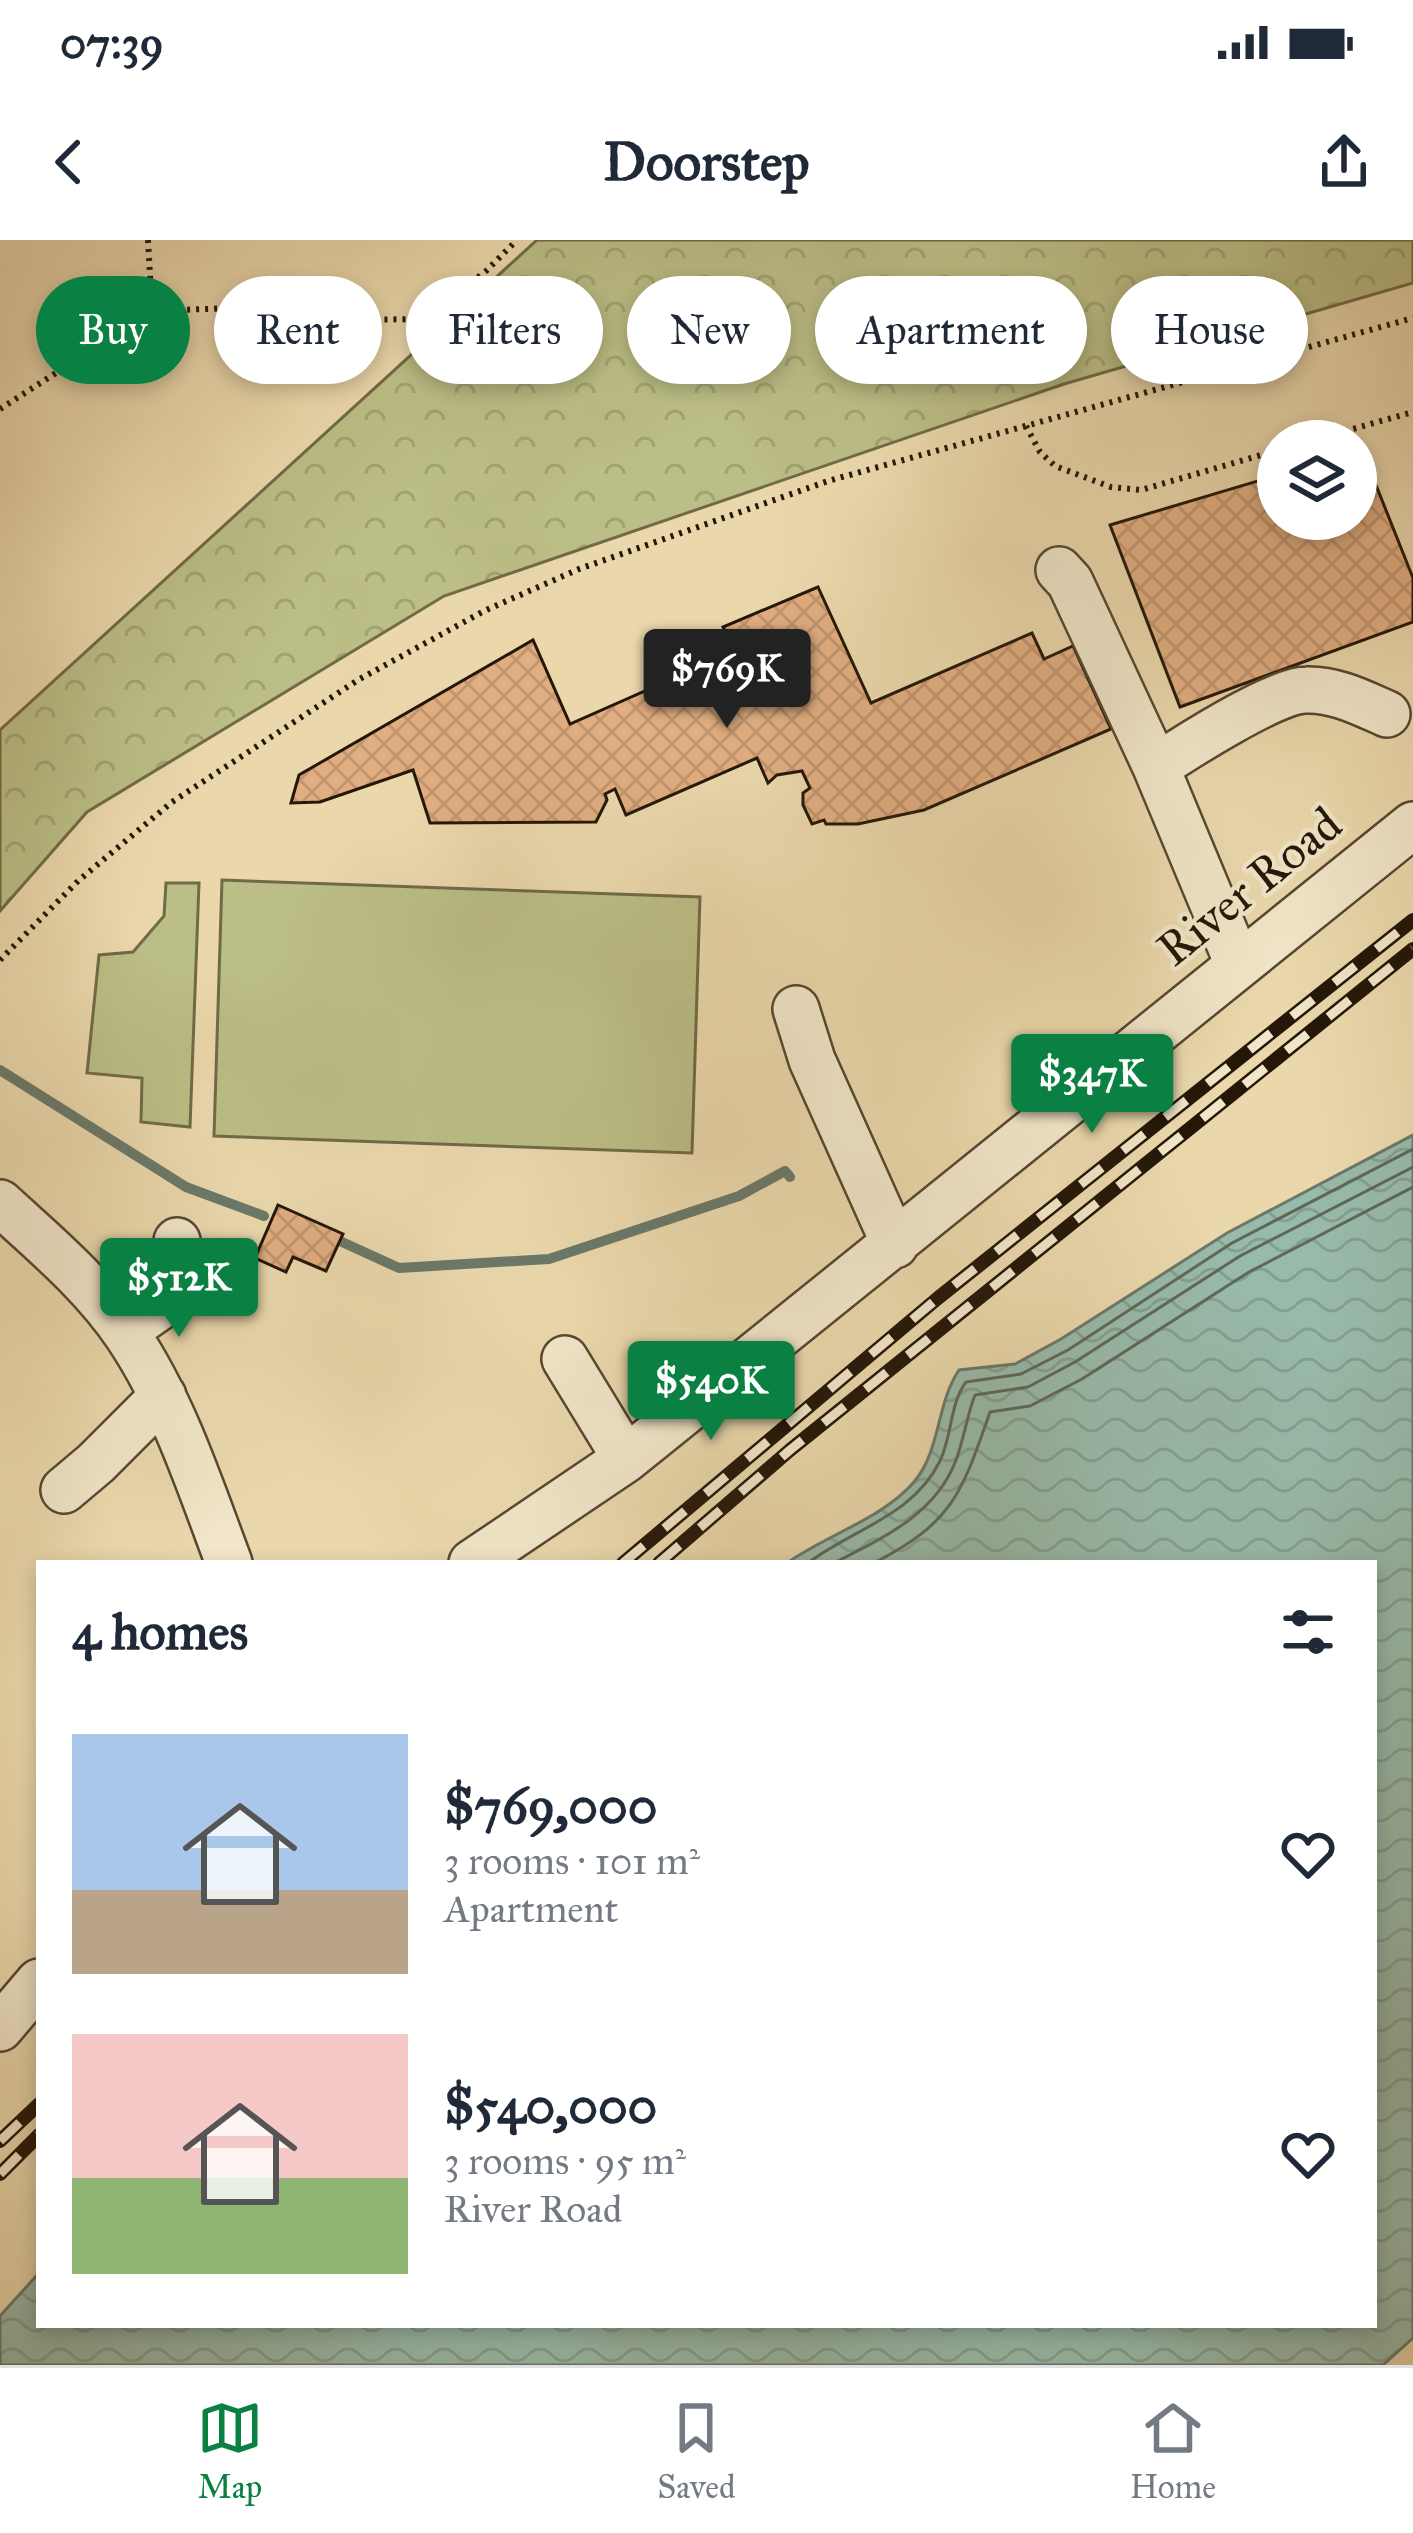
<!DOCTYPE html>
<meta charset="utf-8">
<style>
:root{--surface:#fff;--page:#f2f2f3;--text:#1f2937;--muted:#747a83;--line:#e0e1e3;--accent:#0b8043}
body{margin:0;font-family:"IM FELL Great Primer",serif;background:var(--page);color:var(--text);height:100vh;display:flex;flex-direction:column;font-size:45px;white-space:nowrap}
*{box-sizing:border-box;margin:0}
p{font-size:39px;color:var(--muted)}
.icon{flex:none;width:66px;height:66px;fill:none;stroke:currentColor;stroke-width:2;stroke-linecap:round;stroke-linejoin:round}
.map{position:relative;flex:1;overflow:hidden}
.side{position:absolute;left:36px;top:1320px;width:1341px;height:768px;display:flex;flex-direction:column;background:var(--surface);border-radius:0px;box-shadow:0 6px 18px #0003}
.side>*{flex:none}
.hud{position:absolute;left:36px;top:36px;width:1341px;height:108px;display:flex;gap:24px}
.fabs{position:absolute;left:1257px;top:180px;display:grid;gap:24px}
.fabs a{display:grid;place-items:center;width:120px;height:120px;border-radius:50%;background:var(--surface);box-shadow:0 6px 18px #0003;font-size:60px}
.price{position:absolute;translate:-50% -102px;padding:0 27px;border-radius:12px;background:var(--accent);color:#fff;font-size:39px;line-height:78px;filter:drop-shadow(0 3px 6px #0008)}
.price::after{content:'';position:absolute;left:50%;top:72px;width:36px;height:27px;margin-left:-18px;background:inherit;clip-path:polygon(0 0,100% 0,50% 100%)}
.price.selected{background:#222;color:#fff}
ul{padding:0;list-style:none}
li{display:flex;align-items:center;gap:36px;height:300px;padding:0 36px}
li span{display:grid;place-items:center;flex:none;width:336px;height:240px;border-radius:0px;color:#555}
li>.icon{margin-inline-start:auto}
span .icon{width:144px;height:144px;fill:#fffc;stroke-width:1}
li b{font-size:51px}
h2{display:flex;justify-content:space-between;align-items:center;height:144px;padding:0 36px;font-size:51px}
.pill{padding:0 42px;border-radius:54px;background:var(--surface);box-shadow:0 6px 18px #0003;font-size:42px;line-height:108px}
.pill.selected{background:var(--accent);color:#fff}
.status{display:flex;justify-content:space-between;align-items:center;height:84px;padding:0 60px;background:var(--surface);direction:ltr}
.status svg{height:33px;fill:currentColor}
header{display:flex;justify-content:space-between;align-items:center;height:156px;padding:0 36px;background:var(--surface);font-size:54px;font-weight:700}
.dock{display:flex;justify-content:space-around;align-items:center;height:168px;border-top:3px solid var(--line);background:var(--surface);font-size:33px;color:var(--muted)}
.dock a{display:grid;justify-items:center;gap:6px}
.dock .selected{color:var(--accent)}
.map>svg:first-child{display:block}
</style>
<div class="status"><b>07:39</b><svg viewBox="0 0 49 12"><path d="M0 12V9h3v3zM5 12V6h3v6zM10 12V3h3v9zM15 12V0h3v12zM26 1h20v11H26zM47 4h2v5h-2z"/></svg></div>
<header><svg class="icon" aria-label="back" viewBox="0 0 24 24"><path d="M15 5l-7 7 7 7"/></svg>Doorstep<svg class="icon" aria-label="share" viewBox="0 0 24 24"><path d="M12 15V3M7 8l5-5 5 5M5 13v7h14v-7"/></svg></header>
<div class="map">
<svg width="1413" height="2125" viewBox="0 0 1413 2125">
<defs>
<pattern id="forest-crowns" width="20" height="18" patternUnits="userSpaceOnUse" patternTransform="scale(3)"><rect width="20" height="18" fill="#bbbe86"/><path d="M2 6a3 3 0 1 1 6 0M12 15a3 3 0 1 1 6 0" fill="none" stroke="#a1a372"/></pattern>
<pattern id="water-waves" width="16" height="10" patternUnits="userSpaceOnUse" patternTransform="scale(3)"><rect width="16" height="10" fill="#98baaa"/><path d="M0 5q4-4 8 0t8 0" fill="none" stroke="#839f91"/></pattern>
<pattern id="building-cross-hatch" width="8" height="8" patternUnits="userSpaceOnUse" patternTransform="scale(3)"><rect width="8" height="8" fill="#e1ae81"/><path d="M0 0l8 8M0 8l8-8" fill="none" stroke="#c1956e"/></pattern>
</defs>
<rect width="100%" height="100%" fill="#ead8ac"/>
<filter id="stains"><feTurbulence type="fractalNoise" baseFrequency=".00167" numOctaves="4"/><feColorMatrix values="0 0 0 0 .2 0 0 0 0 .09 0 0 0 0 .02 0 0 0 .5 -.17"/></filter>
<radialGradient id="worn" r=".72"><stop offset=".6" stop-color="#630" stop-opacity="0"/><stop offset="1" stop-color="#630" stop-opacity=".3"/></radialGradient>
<path fill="url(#forest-crowns)" stroke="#706a47" stroke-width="3" d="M537 0H1413V43L1064 144 444 356 87 572 0 671V490Z"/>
<path fill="#bbbe86" stroke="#706a47" stroke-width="3" d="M222 640 700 657 692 913 214 896Z
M166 643H199L190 887 141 882 142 838 87 833 99 715 133 712 164 676Z"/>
<path fill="url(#water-waves)" stroke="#6a7969" stroke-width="3" d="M1413 895V2098L1383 2125H0V2076L39 2033V2085H1374V1323H787C826 1295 882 1279 914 1242 941 1210 936 1164 959 1130L1015 1124 1061 1099 1227 993Z"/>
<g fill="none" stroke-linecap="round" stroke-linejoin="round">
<path stroke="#5e6859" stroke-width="3" d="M808 1323C853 1289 913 1276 940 1221 952 1196 950 1163 966 1142L1021 1134 1068 1110 1232 1003 1413 909
M834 1323C883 1298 936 1274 956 1220 964 1199 967 1175 975 1155L1028 1147 1075 1122 1240 1016 1413 927
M874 1323C954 1282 962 1252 990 1172L1030 1166 1082 1139 1249 1032 1413 947"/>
<path stroke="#6a7969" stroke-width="10" d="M0 830 186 947 264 976
M342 1002 399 1028 549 1019 739 956 785 931 790 937"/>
</g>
<path fill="url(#building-cross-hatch)" stroke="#241708" stroke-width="3" d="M1362 210 1413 338V382L1180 467 1110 285 1278 235V279H1356V212Z
M818 347 871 463 1032 393 1044 419 1073 406 1111 489 924 570 858 584H826L824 580 812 584 803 565V553L810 548 802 531 777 535 768 543 757 518 626 575 615 549 605 554 607 560 596 582 430 583 413 530 320 562 291 563 299 535 533 400 570 484 735 411 723 387Z
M278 965 343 994 326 1031 293 1017 286 1032 255 1018Z"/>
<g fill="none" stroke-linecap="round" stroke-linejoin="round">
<defs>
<path id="minor" d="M1059 330 1070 342 1156 527 1238 724
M1156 527C1185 508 1275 450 1306 450 1335 449 1362 463 1387 474
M796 769 812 820 895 1005
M0 963C45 1004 94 1045 128 1096 174 1165 200 1246 229 1323
M125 1091 189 1046 177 1001
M565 1119 626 1219
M64 1250 96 1223 163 1156
M472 1323 626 1219 1413 585
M0 1788 39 1742"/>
</defs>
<use href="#minor" stroke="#564731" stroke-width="50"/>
<path stroke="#241708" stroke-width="6" stroke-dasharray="3 6" stroke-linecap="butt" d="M148 0 152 71
M0 169 152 71 232 68 346 80 425 79 486 31 517 0
M1026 186 1040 212 1055 226 1111 247 1141 250 1278 210
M1310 201 1413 172
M0 720 78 641 172 562 358 440 484 371 579 329 828 241 1413 78"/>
<use href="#minor" stroke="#f1e6c9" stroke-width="45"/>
<defs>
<path id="rail" d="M623 1323 938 1058 1413 680
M659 1323 790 1210 1413 709
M0 1901 39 1864
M0 1934 39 1895"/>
</defs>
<use href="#rail" stroke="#241708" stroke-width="14"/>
<use href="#rail" stroke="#f1e6c9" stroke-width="9" stroke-dasharray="27" stroke-linecap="butt"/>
</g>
<g text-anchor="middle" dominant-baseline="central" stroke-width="9" stroke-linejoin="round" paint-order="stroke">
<g font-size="48" fill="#241708" stroke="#f1e6c9">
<text transform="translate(1249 646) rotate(-39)">River Road</text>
</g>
</g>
<rect width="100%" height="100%" filter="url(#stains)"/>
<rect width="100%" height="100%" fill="url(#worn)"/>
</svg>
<div class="fabs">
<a><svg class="icon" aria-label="layers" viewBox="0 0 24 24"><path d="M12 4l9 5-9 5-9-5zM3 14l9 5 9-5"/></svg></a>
</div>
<b class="price selected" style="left:727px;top:491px">$769K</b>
<b class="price" style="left:1092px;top:896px">$347K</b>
<b class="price" style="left:179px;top:1100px">$512K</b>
<b class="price" style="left:711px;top:1203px">$540K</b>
<div class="hud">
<a class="pill selected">Buy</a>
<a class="pill">Rent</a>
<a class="pill">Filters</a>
<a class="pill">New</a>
<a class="pill">Apartment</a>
<a class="pill">House</a>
</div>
<section class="side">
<h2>4 homes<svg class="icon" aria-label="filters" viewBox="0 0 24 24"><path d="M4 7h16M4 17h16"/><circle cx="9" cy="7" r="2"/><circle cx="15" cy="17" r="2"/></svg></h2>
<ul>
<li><span style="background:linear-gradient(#a9c7e8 65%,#b9a48a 0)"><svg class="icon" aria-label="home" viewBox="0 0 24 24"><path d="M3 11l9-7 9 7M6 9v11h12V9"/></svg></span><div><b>$769,000</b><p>3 rooms · 101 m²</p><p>Apartment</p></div><svg class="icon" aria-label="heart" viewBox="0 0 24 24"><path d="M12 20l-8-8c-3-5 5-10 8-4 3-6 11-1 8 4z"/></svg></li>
<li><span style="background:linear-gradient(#f6c9c9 60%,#8fb573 0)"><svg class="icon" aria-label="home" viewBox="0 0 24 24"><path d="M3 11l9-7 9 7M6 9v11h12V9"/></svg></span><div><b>$540,000</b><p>3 rooms · 95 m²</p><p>River Road</p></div><svg class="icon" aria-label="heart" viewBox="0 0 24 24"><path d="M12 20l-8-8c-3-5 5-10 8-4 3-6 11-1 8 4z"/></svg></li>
</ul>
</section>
</div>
<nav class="dock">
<a class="selected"><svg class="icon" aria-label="map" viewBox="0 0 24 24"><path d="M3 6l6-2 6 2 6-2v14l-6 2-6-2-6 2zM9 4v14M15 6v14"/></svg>Map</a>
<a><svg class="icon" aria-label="saved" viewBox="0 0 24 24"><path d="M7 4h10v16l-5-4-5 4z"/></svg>Saved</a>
<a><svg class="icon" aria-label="home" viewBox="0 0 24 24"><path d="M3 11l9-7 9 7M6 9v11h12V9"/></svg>Home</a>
</nav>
